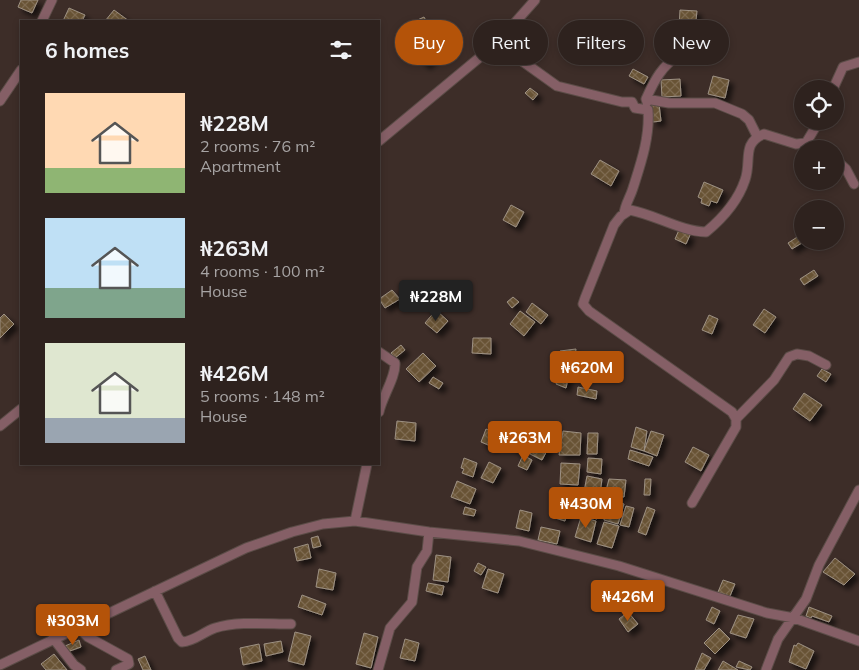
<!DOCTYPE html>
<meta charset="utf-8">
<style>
:root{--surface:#2e221e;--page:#362a27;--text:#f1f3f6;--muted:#a7a4a4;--line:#493f3c;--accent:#b45309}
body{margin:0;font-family:Mulish,sans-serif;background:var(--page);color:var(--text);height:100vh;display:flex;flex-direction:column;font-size:19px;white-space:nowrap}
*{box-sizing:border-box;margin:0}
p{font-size:16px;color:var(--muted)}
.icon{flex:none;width:28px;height:28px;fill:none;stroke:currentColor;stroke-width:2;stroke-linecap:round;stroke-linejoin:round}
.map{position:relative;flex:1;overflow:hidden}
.details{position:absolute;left:20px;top:20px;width:360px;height:445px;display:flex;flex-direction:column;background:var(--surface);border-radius:0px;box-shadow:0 2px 8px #0003,0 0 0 1px var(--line)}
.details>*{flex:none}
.hud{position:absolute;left:395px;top:20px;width:389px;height:45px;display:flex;gap:10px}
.tools{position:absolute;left:794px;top:80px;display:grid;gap:10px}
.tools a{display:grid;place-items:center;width:50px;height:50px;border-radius:50%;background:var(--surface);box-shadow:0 2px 8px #0003,0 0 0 1px var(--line);font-size:25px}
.price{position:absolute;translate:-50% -42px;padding:0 11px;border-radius:5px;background:var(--accent);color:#fff;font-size:16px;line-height:32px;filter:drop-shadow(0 1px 2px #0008)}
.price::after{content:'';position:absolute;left:50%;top:30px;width:15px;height:11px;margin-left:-8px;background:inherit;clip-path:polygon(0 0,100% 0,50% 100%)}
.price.selected{background:#222;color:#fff}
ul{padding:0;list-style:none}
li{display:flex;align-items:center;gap:15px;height:125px;padding:0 25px}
li span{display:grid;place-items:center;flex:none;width:140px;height:100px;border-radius:0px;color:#555}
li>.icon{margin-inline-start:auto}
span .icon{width:60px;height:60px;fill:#fffc;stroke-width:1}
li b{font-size:21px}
h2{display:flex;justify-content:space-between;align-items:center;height:60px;padding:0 25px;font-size:21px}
.pill{padding:0 18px;border-radius:22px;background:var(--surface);box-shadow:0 2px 8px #0003,0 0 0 1px var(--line);font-size:18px;line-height:45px}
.pill.selected{background:var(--accent);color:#fff}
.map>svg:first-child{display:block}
</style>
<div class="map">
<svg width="859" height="670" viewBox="0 0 859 670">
<defs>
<pattern id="building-cross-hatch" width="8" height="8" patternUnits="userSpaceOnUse" patternTransform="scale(1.25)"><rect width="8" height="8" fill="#685234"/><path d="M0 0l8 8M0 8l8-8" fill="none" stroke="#7e6b51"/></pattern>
<filter id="shadow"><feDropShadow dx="4.5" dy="4.5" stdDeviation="2.5" flood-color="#0009"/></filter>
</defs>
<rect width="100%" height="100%" fill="#3d2d28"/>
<path fill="url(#building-cross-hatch)" stroke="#9d9183" filter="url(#shadow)" d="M21 0H38L32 13 18 7Z
M69 8 85 15 82 21H63Z
M114 10 129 21H105Z
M680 10 697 11 695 29 679 28Z
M424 17 433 33 421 39 413 22Z
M683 33 699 34 698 50 682 48Z
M430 43 439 52 426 65 417 56Z
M633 69 648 77 644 84 629 76Z
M713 76 729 80 725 98 708 94Z
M680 79 681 96 662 97 661 80Z
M530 88 538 94 533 100 525 93Z
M659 104 661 121 653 122 651 105Z
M600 160 619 171 611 186 591 174Z
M704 182 723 190 717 203 711 201 709 206 701 203 702 199 698 197Z
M511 205 524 212 516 227 503 220Z
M679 230 690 235 686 244 675 239Z
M802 234V241H805L792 249 788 243Z
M814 270 818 276 804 285 800 279Z
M392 290 400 299 385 308 379 299Z
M513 297 519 302 512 308 507 302Z
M532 303 548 315 541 324 526 312Z
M764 309 776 317 765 333 753 325Z
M436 310 448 321 437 333 425 323Z
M520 311 535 322 524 336 510 324Z
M4 314 14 324 0 338V318Z
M709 315 718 319 712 334 702 330Z
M473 338H491V354L472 353Z
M401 345 405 350 395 358 391 353Z
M576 349 575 357 561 358 560 351Z
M423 353 436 366 419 382 406 369Z
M562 367 570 370 566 388 556 384Z
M822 369 831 374 826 382 817 376Z
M433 377 443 383 439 389 429 383Z
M578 387 597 391 596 399 577 395Z
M804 393 822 405 810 421 793 409Z
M397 421 416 423 415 441 395 439Z
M514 424 527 431 517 449 504 443Z
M636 427 647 431 644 451 631 447Z
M486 429 498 434 493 447 481 442Z
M563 431 581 433 580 455H559Z
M651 431 664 435 657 456 644 451Z
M588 433H598L597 454H587Z
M536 440 549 447 542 460 530 454Z
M693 447 709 455 701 471 685 462Z
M630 450 653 457 649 466 628 459Z
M523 455 532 460 527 470 518 466Z
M464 458 477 463 473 477 462 473 464 469 461 468Z
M588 458 602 459 601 474 587 472Z
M489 462 501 468 493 483 481 478Z
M561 463 580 464 578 485 560 484Z
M587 476 602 479 600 494 584 492Z
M609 479 626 480 624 497 605 495Z
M645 479H651L650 495H644Z
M457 481 476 489 470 504 451 497Z
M609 500 624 504 618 524 604 520Z
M584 502 601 507 597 519 580 514Z
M558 504 568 507 565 521 555 518Z
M626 506 634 508 629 527 620 525Z
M465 507 476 510 474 516 463 514Z
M647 507 655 510 646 535 638 532Z
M520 510 532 513 529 531 516 528Z
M581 517 596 521 591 542 575 537Z
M604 522 619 526 612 548 597 544Z
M541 527 560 531 557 544 538 540Z
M318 536 321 546 313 548 311 538Z
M308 544 311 558 297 561 294 548Z
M436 555 451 557 448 582 433 580Z
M835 558 855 574 844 585 823 572Z
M478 563 486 567 481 575 474 571Z
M319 569 336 573 333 590 316 587Z
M488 569 504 574 498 593 482 588Z
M723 580 735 584 730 596 718 592Z
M428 583 444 586 442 595 426 591Z
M302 595 326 604 322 615 298 607Z
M712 607 720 611 714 624 706 620Z
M809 607 832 616 829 622 812 616 811 618 806 616Z
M628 612 638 624 628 632 619 619Z
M738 615 754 619 746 638 730 633Z
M719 628 730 639 715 654 704 643Z
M295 632 311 636 304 665 288 661Z
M364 633 378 637 371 668 356 664Z
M405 639 419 643 415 661 400 658Z
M79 640 81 647 67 652 65 646Z
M281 641 283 652 266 656 264 644Z
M798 643 814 651 806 669 789 662 794 645 796 646Z
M259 644 262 661 243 665 240 648Z
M702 653 711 658 704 670H695Z
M54 654 67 670H46L41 664Z
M145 656 151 670H143L138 659Z
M723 661 738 670H718Z
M739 661 752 667 750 670 736 667Z"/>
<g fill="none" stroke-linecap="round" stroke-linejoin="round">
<defs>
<path id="minor" d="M42 21 52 0
M497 43 557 86 622 102H632L635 108 648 110C650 137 641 163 633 188 630 198 625 204 624 214
M833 89 843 67 859 62
M646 99 669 103H715L742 114 749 120 757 136
M0 101 21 70
M647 102 646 99C655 79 662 66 680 54
M379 141 497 43 535 0
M835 159 846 169 854 184
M379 352 395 363C396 377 382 397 379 412
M736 419 774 380 789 357 797 354 809 356 826 365
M0 426 21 409
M692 503 736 427V419L732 412 589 311 583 304 585 298 614 225 621 216 630 210C656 215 680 231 706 232 723 218 738 201 745 180 752 161 741 143 764 134L796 144 806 143 819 121
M355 521 367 464
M155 591 178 638 182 642C195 641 203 632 215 628 238 621 267 624 291 624
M78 627 88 637 128 659 129 664 116 670
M53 638 74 665 81 670
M0 665 246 548 292 532 323 524 355 521 429 532 519 541 619 566 767 613 794 618 859 641
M378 670 390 628 412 602 417 567 427 551 429 532
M766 670 778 639 806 599 819 565 859 490"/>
</defs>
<use href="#minor" stroke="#5b4c47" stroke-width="11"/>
<use href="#minor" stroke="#855f66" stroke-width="9"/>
</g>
</svg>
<div class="tools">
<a><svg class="icon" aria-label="locate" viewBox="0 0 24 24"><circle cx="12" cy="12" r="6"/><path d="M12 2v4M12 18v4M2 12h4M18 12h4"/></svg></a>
<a>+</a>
<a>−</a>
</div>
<b class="price selected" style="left:436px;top:322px">₦228M</b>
<b class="price" style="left:587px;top:393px">₦620M</b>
<b class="price" style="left:525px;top:463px">₦263M</b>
<b class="price" style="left:586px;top:529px">₦430M</b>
<b class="price" style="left:628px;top:622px">₦426M</b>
<b class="price" style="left:73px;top:646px">₦303M</b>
<div class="hud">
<a class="pill selected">Buy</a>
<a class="pill">Rent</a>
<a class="pill">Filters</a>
<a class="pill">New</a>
</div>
<section class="details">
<h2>6 homes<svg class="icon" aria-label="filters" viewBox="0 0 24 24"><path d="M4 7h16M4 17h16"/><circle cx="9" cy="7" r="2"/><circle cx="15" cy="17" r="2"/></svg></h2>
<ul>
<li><span style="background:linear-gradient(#ffd9b3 75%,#8fb573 0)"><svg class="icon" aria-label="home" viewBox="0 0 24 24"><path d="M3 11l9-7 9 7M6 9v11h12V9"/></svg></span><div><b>₦228M</b><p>2 rooms · 76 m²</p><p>Apartment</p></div></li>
<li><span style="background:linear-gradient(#bfe0f5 70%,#7fa58c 0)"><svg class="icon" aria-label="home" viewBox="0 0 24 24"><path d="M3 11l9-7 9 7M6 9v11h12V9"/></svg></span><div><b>₦263M</b><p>4 rooms · 100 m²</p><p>House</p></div></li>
<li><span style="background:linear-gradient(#dfe7d0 75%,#9aa5b1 0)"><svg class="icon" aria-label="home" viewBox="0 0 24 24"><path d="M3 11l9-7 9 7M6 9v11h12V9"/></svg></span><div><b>₦426M</b><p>5 rooms · 148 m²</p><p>House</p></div></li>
</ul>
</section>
</div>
